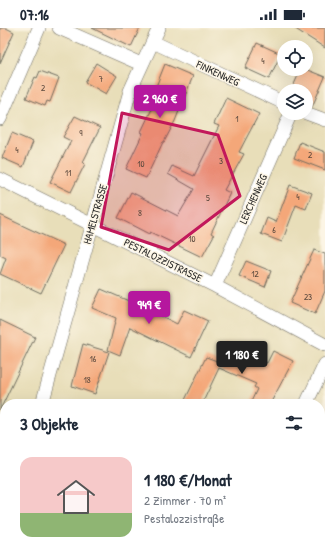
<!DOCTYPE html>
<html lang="de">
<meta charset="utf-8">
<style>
:root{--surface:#fff;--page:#f6f6f7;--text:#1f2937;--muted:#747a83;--line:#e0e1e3;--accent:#b5179e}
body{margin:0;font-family:"Patrick Hand",sans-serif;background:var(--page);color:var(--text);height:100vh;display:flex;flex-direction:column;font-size:15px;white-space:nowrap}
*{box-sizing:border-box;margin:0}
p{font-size:13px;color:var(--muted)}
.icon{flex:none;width:22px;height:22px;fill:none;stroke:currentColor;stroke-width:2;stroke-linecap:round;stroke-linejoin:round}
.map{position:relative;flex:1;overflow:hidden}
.details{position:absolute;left:0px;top:371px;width:325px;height:156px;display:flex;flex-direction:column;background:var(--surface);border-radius:16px 16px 0 0;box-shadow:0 4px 16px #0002}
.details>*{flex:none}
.fabs{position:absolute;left:277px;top:12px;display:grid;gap:8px}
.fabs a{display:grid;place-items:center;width:36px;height:36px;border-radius:50%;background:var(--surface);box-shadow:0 4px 16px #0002;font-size:20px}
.price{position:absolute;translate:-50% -34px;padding:0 9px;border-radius:4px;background:var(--accent);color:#fff;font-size:13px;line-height:26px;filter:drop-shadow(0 1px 2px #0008)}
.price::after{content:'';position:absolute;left:50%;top:24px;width:12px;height:9px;margin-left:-6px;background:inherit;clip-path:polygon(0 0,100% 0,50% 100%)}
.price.selected{background:#222;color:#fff}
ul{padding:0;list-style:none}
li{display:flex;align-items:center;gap:12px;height:100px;padding:0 20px}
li+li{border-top:1px solid var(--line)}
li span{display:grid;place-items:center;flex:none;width:112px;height:80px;border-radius:12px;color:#555}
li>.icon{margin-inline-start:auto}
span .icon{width:48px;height:48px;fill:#fffc;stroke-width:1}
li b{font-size:17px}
h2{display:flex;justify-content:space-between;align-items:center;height:48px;padding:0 20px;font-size:17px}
.status{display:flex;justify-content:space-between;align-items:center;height:28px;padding:0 20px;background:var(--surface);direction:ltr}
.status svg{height:11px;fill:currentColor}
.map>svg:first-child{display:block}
</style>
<div class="status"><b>07:16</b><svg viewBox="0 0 49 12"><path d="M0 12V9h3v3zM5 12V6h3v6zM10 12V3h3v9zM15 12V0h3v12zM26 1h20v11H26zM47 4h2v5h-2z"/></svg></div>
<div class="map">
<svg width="325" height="527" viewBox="0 0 325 527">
<rect width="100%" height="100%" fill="#fcf5e5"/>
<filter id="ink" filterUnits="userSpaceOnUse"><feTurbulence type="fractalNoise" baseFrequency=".025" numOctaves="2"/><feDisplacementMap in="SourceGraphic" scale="8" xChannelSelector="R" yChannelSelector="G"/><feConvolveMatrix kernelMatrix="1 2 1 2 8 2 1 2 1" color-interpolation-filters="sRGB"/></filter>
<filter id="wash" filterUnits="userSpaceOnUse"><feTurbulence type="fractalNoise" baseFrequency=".012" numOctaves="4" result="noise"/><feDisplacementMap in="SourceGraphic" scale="16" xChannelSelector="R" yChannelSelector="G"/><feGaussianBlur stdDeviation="0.9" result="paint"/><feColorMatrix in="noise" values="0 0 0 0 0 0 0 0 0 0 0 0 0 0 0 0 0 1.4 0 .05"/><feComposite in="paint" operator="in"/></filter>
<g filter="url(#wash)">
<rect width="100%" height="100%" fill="#e8deb9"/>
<g id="blocks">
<path fill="#f4a779" d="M0 0H6L14 4 0 35Z
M92 0H140L131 19Z
M294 0H325V20Z
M257 15 281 26 269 51 245 40Z
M96 35 117 48 106 66 85 54Z
M165 36 193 48 175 93 164 114H163L146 150 126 141 143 105 141 104 160 64 155 61Z
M301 41H305L325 49 312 79 306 77V63H291Z
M40 43 59 50 50 74 47 73 45 78 26 70 35 49 37 50Z
M226 70 259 86 239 124 244 126 224 162 230 165 211 205 214 207 202 229 150 204 149 206 118 190 131 164 178 188 194 161 168 146 172 138 194 148 219 98 214 96Z
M75 88 100 100 83 134 85 136 71 164 50 154 71 113 63 109Z
M12 105 33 114 23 139 2 130Z
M300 114 325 124V142L294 130Z
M290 157 312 165 306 181 296 177 282 214 261 206 267 190 276 194Z
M0 187 64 217 41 265 0 246 6 230 0 227Z
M314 222 325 226V263L315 286 290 275Z
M246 233 271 243 265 259 239 248Z
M101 261 138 277V276L177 296 184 282 208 293 191 329 130 299 120 327 108 322 116 290 92 280Z
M0 292 35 309 0 382Z
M83 316 109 324 95 366 72 358Z
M225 316 267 335 273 323 293 333 270 376H250L257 361 254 359 256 356 219 340 202 376H183L206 329 217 333Z"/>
</g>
</g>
<g filter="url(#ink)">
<use href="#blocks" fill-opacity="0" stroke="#6d6a5d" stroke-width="1"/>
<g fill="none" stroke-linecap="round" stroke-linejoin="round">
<defs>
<path id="street" d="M59 0 141 36
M153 14 284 75
M306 85 325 92
M0 91 39 0
M0 151 215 258 325 317
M215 258 291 85
M42 376 130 63 159 0
M306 376 325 336
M0 482 5 484
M0 512 5 500
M87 522 98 527
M234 525 240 527"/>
</defs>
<use href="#street" stroke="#6d6a5d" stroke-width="14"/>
<use href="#street" stroke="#fff" stroke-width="13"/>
</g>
</g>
<path fill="#c2185b" fill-opacity="0.2" stroke="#c2185b" stroke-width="3" stroke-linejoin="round" d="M122 85 218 107 240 168 169 222 101 199Z"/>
<g text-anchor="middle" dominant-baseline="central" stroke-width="3" stroke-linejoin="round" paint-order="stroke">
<g font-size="9" fill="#5d4a3e">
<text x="263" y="33">4</text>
<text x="101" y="51">7</text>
<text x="43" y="60">2</text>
<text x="237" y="91">1</text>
<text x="81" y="105">9</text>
<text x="17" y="122">4</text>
<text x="310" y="127">2</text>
<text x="221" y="133">3</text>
<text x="141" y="136">10</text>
<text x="68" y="145">11</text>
<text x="298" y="169">4</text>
<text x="208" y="170">5</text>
<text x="140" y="185">8</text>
<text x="274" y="202">6</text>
<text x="192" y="211">10</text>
<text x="255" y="246">12</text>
<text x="308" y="269">23</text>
<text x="93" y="331">16</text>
<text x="87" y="352">18</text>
</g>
<g font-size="11" fill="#2b2b2b" stroke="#fcf5e5">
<text transform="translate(218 45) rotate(25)">FINKENWEG</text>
<text transform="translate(253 171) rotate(-66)">LERCHENWEG</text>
<text transform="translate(95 186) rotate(-74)">HAMELSTRASSE</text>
<text transform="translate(163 232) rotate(26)">PESTALOZZISTRASSE</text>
</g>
</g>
</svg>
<div class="fabs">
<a><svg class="icon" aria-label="locate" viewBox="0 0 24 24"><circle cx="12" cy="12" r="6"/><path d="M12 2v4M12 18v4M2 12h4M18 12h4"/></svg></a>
<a><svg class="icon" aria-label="layers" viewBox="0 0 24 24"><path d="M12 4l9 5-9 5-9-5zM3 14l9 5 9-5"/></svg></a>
</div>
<b class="price" style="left:160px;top:91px">2 960 €</b>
<b class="price" style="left:149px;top:297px">949 €</b>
<b class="price selected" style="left:242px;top:347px">1 180 €</b>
<section class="details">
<h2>3 Objekte<svg class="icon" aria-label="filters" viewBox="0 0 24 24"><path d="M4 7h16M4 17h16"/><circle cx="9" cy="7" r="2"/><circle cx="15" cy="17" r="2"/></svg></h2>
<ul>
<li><span style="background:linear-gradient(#f6c9c9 70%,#8fb573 0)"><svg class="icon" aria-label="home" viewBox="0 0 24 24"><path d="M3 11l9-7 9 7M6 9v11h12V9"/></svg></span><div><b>1 180 €/Monat</b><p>2 Zimmer · 70 m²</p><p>Pestalozzistraße</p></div></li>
</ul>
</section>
</div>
